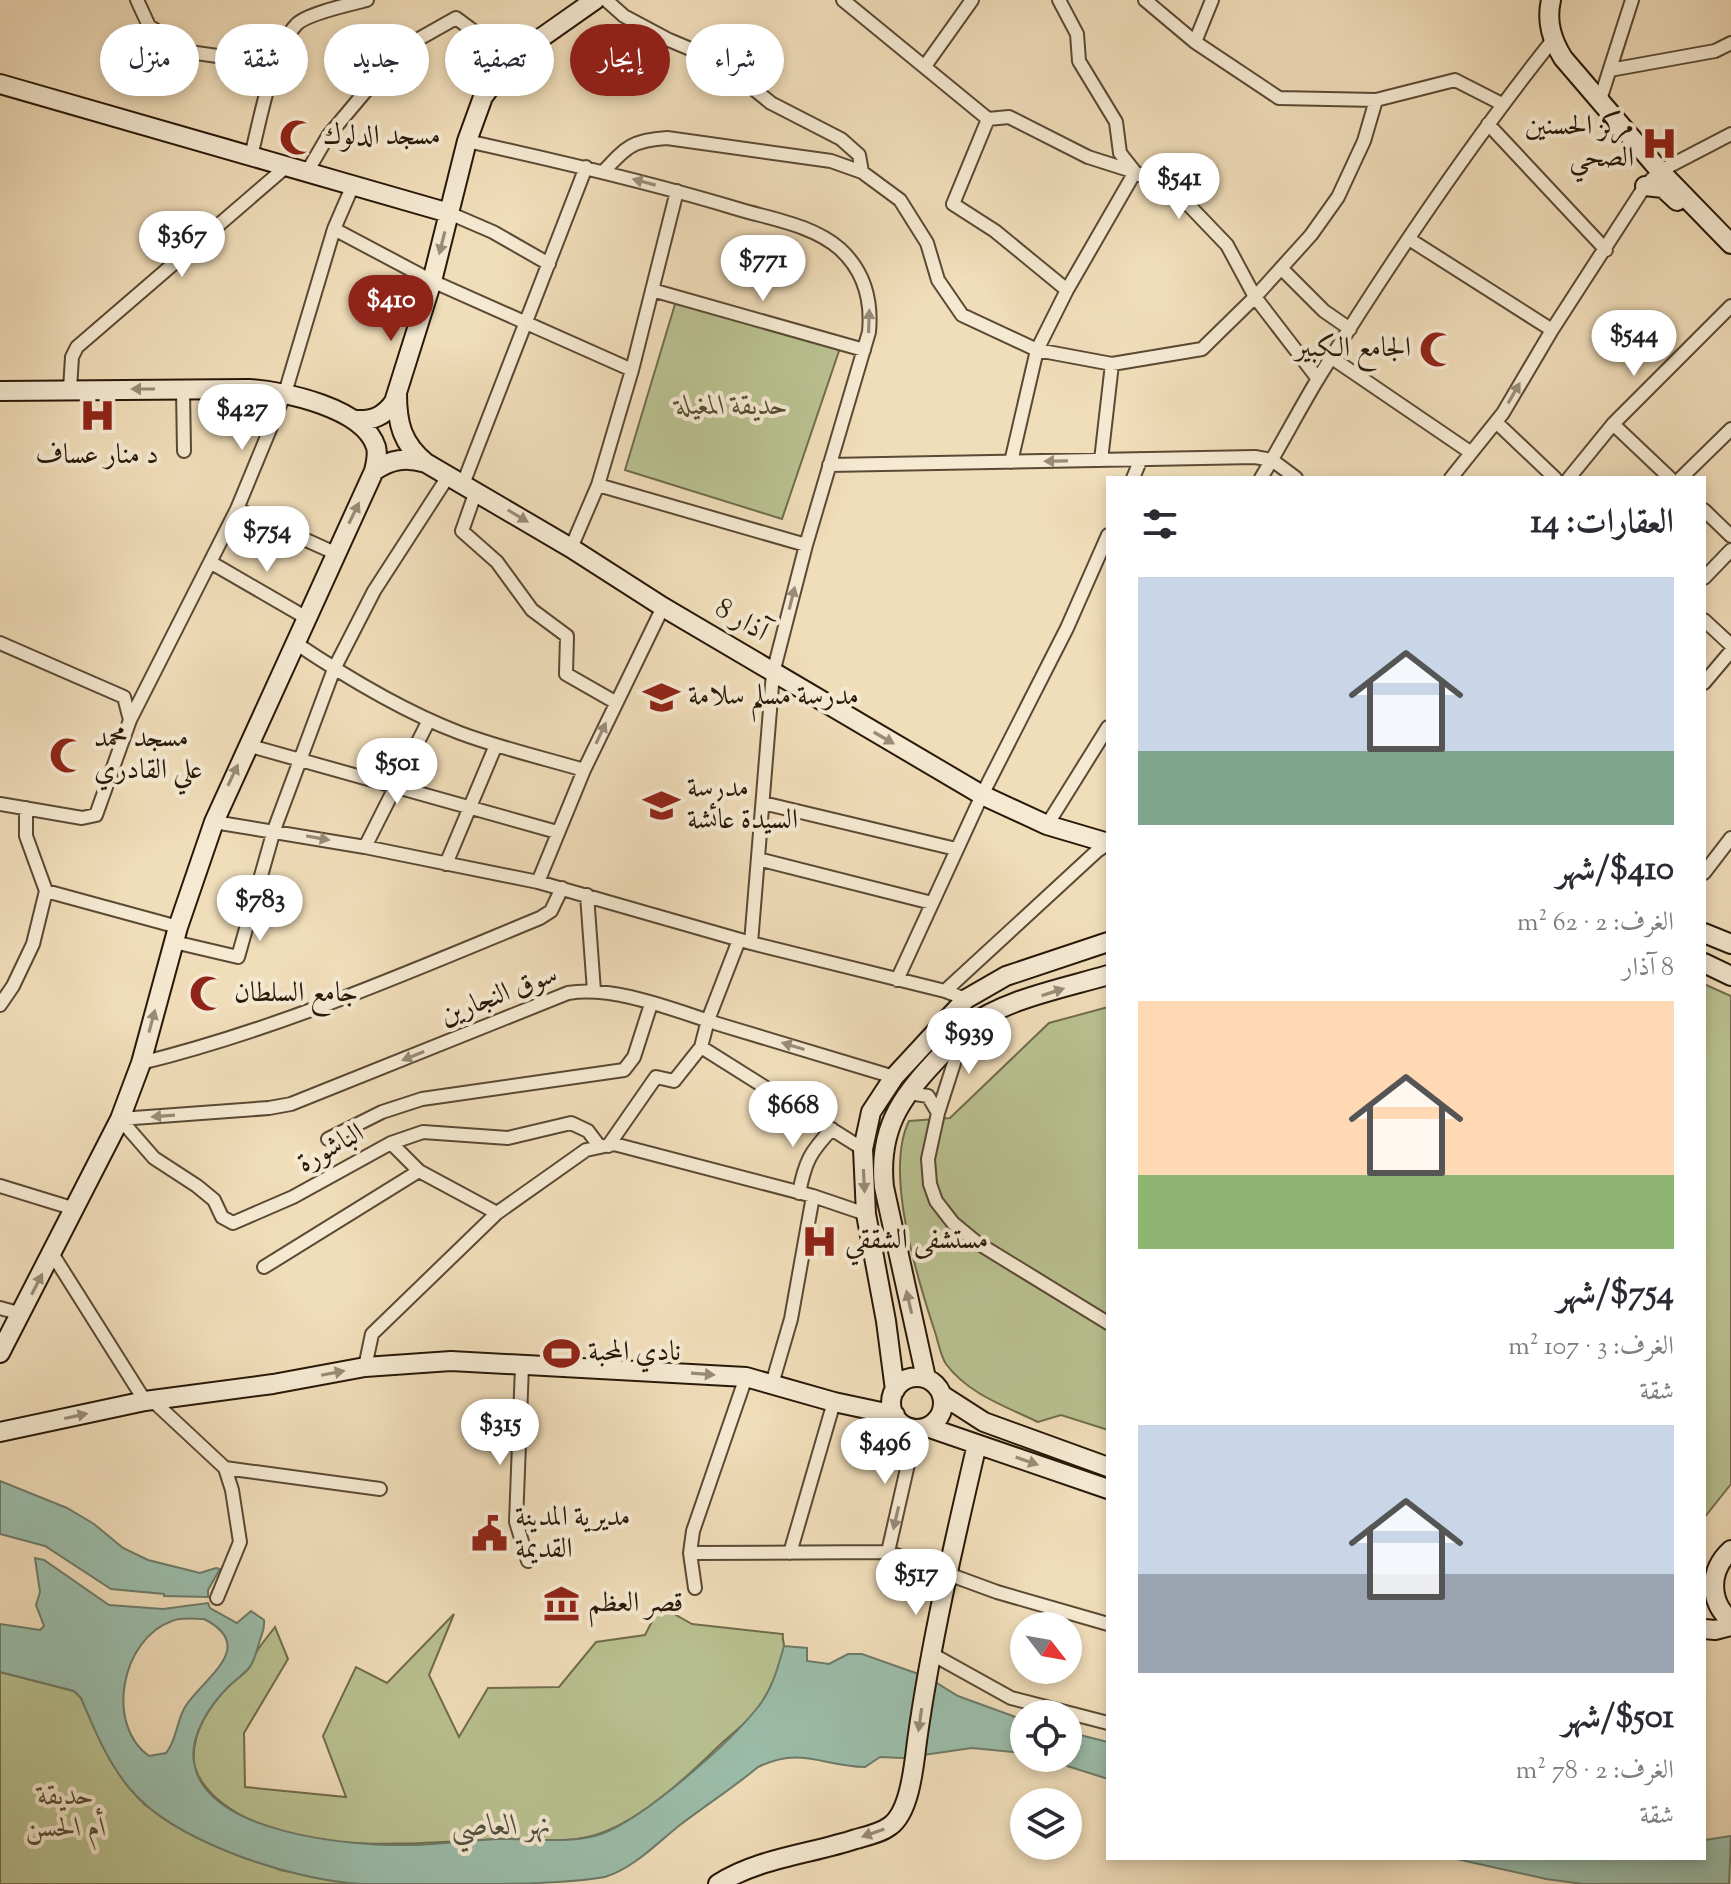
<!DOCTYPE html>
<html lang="ar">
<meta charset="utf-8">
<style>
:root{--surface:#fff;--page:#f2f2f3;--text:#2b2b33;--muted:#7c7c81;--accent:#8f2418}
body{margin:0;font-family:"Sorts Mill Goudy",Amiri,serif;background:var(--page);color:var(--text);direction:rtl;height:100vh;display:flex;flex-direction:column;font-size:30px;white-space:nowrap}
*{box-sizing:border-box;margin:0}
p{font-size:26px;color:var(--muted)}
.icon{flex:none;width:44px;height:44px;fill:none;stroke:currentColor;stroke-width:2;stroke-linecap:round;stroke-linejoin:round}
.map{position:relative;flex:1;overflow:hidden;direction:ltr}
.panel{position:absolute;left:1106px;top:476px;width:600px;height:1384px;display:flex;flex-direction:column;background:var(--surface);border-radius:0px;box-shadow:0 4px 12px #0003;direction:rtl}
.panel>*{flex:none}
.guide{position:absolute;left:24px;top:24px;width:760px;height:72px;direction:rtl;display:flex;gap:16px}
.needle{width:52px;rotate:121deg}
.buttons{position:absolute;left:1010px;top:1612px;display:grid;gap:16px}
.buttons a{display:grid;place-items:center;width:72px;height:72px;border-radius:50%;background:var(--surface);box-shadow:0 4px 12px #0003;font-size:40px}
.price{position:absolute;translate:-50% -68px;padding:0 18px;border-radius:28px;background:#fff;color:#222;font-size:26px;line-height:52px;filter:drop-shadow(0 2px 4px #0008)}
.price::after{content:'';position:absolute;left:50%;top:48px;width:24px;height:18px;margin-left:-12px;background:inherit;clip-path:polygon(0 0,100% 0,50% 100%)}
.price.active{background:var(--accent);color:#fff}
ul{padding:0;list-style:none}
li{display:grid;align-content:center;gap:16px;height:424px;padding:0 32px}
li span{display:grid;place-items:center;height:248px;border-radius:0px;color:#555}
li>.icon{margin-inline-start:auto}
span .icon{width:144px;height:144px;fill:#fffc;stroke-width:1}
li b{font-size:34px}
h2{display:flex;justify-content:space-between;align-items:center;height:96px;padding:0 32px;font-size:34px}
.pill{padding:0 28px;border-radius:36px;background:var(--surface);box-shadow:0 4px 12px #0003;font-size:28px;line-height:72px}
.pill.active{background:var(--accent);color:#fff}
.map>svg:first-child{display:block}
</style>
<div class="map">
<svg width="1731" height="1884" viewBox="0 0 1731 1884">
<rect width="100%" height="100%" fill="#f0ddb9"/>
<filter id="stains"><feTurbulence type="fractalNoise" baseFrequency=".0025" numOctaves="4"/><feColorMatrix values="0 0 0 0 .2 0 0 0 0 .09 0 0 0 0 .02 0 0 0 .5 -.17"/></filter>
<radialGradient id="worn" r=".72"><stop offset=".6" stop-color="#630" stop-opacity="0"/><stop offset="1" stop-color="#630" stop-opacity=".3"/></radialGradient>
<path fill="#b9c190" stroke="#706c4c" stroke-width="2" d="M676 301 840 348 782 519 625 470Z
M1704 984 1731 996V1484L1704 1518Z
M1108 1007V1430L1061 1415 1038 1422C1007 1407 968 1394 946 1364 940 1355 938 1340 934 1329 917 1277 884 1172 909 1121L950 1118 1049 1023Z
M660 1606 692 1624 783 1634C782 1638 784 1642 784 1646 783 1664 771 1688 762 1702 753 1717 737 1730 724 1741 689 1774 650 1814 604 1832 573 1845 535 1839 502 1839 416 1842 288 1860 216 1798 207 1790 196 1776 194 1763 191 1733 210 1704 231 1684 237 1678 245 1674 249 1668 253 1663 254 1656 257 1651 262 1643 269 1635 275 1627L288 1659 244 1733 245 1787 346 1797 323 1736 356 1667 387 1683 454 1614 429 1675 459 1737 488 1688 559 1687 596 1642 645 1635Z
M0 1672 74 1691 81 1698 114 1766 145 1805 280 1870 360 1884H0Z"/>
<path fill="#9bbdaa" stroke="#6d7b69" stroke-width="2" fill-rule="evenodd" d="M0 1481 67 1508 94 1524 123 1548 148 1560 200 1573 216 1568 220 1569 208 1590V1597L164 1596V1594L111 1589 45 1546 0 1534Z
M35 1558 44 1560 109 1605 163 1609 208 1603 210 1608 237 1623 251 1611 264 1620C265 1630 262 1633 259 1643 257 1650 255 1658 251 1665 246 1673 236 1679 229 1686 210 1705 187 1738 195 1767 211 1833 349 1846 405 1845 437 1845 469 1840 501 1839 534 1838 572 1845 604 1833 646 1816 729 1744 758 1707 772 1690 778 1667 784 1646L807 1648V1661L829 1664 848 1654H862L927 1677 958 1696 1024 1720V1753L972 1748 902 1758 880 1757 865 1767C821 1766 802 1746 758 1767 733 1788 706 1805 680 1825 657 1843 634 1868 605 1877 564 1884 503 1884 460 1884 427 1884 394 1884 362 1884 294 1881 174 1842 130 1789 108 1763 94 1729 81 1698L74 1691 0 1672V1624L40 1630 44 1626 36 1605 40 1592ZM204 1619C259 1647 203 1678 185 1707 176 1722 177 1740 166 1753L149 1756C105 1725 121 1639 172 1621 182 1617 194 1619 204 1619Z
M1068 1732 1108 1742V1779L1042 1758H1068Z
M1731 1836 1729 1884H1583L1546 1879 1452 1858H1704V1840Z"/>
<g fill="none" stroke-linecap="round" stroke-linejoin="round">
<defs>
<path id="minor" d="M137 0 149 26 189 52 275 64
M606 0 624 16 669 40 719 61 771 103 841 139 859 155 862 172
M843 0 988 119 1009 117 1088 157 1135 172 1181 197 1227 245 1255 297 1318 379
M1145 0 1195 42 1279 98 1376 100 1455 80 1502 104
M1195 42 1212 0
M925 66 972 0
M1610 70 1715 51 1731 43
M1599 103 1632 0
M988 119 953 204 995 231 1067 290
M1488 124 1606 250
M467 141C558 161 649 182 738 209 771 219 813 225 840 249 864 271 872 300 869 332L806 545 773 673 751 943
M251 156C260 121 272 51 296 25 305 14 351 4 367 0
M604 171C626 147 633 140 667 138L831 161 862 172 900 200 927 243 938 280 962 315 1037 350 1112 364 1202 349 1255 297 1311 235 1338 197 1364 141 1376 100
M307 172 328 136 401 49 456 18 511 59
M449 213 493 232 549 264
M334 229 432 281 632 370
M1409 239 1552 330
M1281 268 1324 311 1350 329
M652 290 864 350
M1332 358 1470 452
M70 389 72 357 77 347 287 166
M183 390 184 451
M1496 422 1555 478
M1613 424 1670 478
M1101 460 1112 364
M1011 462 1037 350 1067 290 1135 172 1120 153 1116 122 1079 61 1077 34 1059 0
M829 465 1255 457 1272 460 1296 478
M1133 478 1141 459
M1261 478C1281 445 1299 410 1319 377 1391 261 1467 148 1552 41
M1451 478 1503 413 1552 330 1645 186 1660 171 1731 134
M1569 478 1613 424 1731 306
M1681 478 1731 429
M463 484 586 167
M598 485 806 545
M476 491 462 531 497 562 532 610 567 636 566 674 615 702
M237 509 335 553
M1704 510 1731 536
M571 548 598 485 632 370 677 191
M210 562 305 617
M1704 578 1731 550
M1704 620 1731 645
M294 642C346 677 402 711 460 733 500 748 543 758 584 770
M0 643 124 697 130 720
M1704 683 1731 651
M247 745 557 832
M763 803 956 849
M0 804 82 818 96 815 130 720 237 509 285 393 334 229 353 185
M214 822 365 847 538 882 751 943 945 991 966 999
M1047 825 1108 727
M365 847 429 720
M758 859 932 903
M446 864 496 745
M1704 873 1731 838
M538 882 584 770 663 607
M46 891 178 927
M587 895 594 991
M174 942 238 957 274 830 334 669 374 591 449 475
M897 980 982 795 1067 628 1108 535
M945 991 1097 851 1108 844
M0 1005 13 986 33 944 46 891 26 836V808
M963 1035 938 1113 928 1159 930 1184 936 1201 953 1223 976 1242 1108 1323
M701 1047 863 1149
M141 1063C279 1029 409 972 540 918L551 911 562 888
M909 1093 928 1096 938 1113
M120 1119 269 1108 291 1104 568 993C613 985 674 1010 718 1024 776 1041 835 1059 894 1077
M120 1119 154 1158 197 1186 214 1200 222 1217 233 1223 293 1197 391 1143 423 1132 508 1138 571 1123 588 1131 600 1147
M328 1139 382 1112 422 1099 624 1070 634 1057 651 1004
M391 1143 419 1171 497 1213
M608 1146 656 1077 674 1081 701 1047 708 1020 739 940
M0 1186 75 1209
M799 1193C805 1162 810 1152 832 1129
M53 1255 145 1401
M264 1267 419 1171
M0 1308 22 1314
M522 1366 516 1522 528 1561
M365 1367 372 1334 497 1213 586 1150 614 1144 813 1196 866 1214
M772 1384 791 1319 813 1196
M152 1400 225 1468 232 1490 240 1542 217 1598
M225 1468 380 1489
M888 1552 916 1429
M690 1553 888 1552 997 1592 1108 1624
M790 1553 834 1402
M695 1588 690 1553 693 1531 746 1377
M930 1653 1011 1698 1108 1723"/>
<path id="secondary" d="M1551 0C1546 22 1552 40 1563 58L1660 171 1731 244
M0 84 449 213
M1645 186 1663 188 1677 201
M0 391 249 389C284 391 364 408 376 447 378 455 376 463 374 471L214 822 178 927 141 1063 120 1119 0 1353
M397 394C397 423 402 444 426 463L571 548 663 607 982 795 1047 825 1108 843
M356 420C373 421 384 416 394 402L432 281 467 141 483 97 511 59 595 0
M374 471C391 459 406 457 426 463
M1704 933 1731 944
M1704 963 1731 976
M891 1403a26 26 0 1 1 52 0a26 26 0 1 1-52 0Z
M926 1378 884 1187C876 1111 919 1081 965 1029 1004 999 1061 989 1108 975
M895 1390 886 1321 866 1214 863 1149 871 1112 894 1077 966 999 1006 976 1108 942
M942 1395 984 1422 1108 1467
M927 1427 1108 1489
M0 1432 145 1401 273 1384 365 1367 451 1361 746 1377 834 1402 895 1415
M1731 1550C1709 1570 1708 1601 1731 1621
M1704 1629 1715 1630 1731 1626
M718 1884C758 1858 811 1854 856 1839 867 1836 881 1833 890 1826 910 1812 914 1765 917 1741 931 1641 954 1543 977 1444"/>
</defs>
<use href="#minor" stroke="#5a4934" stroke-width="16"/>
<use href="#secondary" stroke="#281808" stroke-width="22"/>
<use href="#minor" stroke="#f5e9d2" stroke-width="12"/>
<use href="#secondary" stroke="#f5e9d2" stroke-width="18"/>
</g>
<defs><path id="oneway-solid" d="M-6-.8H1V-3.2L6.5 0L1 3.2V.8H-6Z" transform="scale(2)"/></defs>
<g fill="#998b77">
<use href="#oneway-solid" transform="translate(644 182) rotate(-165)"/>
<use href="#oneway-solid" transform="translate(442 243) rotate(104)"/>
<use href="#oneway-solid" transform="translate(869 321) rotate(-88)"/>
<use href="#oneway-solid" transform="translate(143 389) rotate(-180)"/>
<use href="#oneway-solid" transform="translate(1514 393) rotate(-60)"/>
<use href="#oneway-solid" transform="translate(1056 461) rotate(179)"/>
<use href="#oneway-solid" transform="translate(354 513) rotate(-64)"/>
<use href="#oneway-solid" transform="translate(518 516) rotate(31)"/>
<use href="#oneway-solid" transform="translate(792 598) rotate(-76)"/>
<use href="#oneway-solid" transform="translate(601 733) rotate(-65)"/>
<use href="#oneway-solid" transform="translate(884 738) rotate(30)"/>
<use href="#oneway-solid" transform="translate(233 775) rotate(-65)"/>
<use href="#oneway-solid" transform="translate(318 838) rotate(10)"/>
<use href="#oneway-solid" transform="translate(1053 992) rotate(-18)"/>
<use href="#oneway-solid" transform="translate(152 1021) rotate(-75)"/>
<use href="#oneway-solid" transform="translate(793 1046) rotate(-163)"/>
<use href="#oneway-solid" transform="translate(413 1056) rotate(158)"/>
<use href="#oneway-solid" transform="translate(163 1116) rotate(176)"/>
<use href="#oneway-solid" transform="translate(864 1181) rotate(87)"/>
<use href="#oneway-solid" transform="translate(37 1284) rotate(-63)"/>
<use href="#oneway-solid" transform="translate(909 1302) rotate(-103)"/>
<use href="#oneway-solid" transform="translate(333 1373) rotate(-11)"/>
<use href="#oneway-solid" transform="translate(703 1374) rotate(4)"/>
<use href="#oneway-solid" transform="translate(76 1416) rotate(-12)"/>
<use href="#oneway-solid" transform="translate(1027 1461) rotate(19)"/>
<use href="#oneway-solid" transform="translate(896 1518) rotate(103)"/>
<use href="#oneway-solid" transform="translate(920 1720) rotate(98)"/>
<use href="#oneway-solid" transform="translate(873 1833) rotate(161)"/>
</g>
<defs>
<symbol id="mosque-bare" viewBox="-9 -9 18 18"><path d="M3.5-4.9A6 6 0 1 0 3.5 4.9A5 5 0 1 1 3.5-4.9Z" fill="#8f2418" stroke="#f5e9d2" stroke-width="2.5" paint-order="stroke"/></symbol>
<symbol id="hospital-bare" viewBox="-9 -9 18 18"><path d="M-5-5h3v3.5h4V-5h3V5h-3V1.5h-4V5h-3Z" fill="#8f2418" stroke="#f5e9d2" stroke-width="2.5" paint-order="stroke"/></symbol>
<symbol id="school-bare" viewBox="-9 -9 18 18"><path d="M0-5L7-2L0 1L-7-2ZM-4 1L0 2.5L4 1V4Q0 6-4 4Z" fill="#8f2418" stroke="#f5e9d2" stroke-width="2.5" paint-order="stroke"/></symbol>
<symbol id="stadium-bare" viewBox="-9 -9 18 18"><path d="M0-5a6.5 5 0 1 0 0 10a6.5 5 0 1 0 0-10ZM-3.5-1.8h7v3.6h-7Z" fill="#8f2418" stroke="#f5e9d2" stroke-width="2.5" paint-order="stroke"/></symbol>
<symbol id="civic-bare" viewBox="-9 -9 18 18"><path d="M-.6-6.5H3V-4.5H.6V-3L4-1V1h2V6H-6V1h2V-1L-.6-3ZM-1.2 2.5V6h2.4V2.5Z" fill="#8f2418" stroke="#f5e9d2" stroke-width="2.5" paint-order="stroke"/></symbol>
<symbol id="museum-bare" viewBox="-9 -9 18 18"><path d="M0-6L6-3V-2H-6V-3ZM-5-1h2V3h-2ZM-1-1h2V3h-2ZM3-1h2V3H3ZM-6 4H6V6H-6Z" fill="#8f2418" stroke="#f5e9d2" stroke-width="2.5" paint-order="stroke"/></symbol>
</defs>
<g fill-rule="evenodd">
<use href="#mosque-bare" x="272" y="112" width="51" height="51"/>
<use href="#hospital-bare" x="1634" y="118" width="51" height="51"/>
<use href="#mosque-bare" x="1412" y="324" width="51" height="51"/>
<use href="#hospital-bare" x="72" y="390" width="51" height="51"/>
<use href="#school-bare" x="636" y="672" width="51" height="51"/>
<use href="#mosque-bare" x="42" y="730" width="51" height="51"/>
<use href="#school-bare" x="636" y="780" width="51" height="51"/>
<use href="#mosque-bare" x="182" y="968" width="51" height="51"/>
<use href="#hospital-bare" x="794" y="1216" width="51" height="51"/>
<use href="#stadium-bare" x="536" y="1328" width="51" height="51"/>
<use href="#civic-bare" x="464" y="1508" width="51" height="51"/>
<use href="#museum-bare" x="536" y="1578" width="51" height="51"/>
</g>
<g text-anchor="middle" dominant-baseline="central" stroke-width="8" stroke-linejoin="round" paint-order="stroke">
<g font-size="28" fill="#281808" stroke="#f5e9d2" text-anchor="start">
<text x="1634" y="127" text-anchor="end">مركز الحسنين<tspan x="1634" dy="32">الصحي</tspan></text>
<text x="323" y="137">مسجد الدلوك</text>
<text x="1411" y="349" text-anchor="end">الجامع الكبير</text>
<text x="97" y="456" text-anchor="middle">د منار عساف</text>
<text x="688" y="697">مدرسة مسلم سلامة</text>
<text x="94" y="739">مسجد محمد<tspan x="94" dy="32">علي القادري</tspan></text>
<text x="687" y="789">مدرسة<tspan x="687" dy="32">السيدة عائشة</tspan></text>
<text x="234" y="994">جامع السلطان</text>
<text x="845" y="1241">مستشفى الشققي</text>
<text x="588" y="1353">نادي المحبة</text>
<text x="515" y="1518">مديرية المدينة<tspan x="515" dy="32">القديمة</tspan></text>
<text x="588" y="1604">قصر العظم</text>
</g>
<g font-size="28" font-style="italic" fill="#544b31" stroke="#f5e9d2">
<text x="732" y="407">حديقة المغيلة</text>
<text x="66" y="1797">حديقة<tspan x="66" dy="32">أم الحسن</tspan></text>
</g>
<g font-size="28" fill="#281808" stroke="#f5e9d2">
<text transform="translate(741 621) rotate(31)">8 آذار</text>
<text transform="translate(499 996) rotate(-21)">سوق النجارين</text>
<text transform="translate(331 1149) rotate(-29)">الباشورة</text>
</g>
<g font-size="30" font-style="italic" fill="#505241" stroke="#f5e9d2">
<text transform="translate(501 1827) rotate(-1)">نهر العاصي</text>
</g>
</g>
<rect width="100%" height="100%" filter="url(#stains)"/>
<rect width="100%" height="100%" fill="url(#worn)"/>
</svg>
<div class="buttons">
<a><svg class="needle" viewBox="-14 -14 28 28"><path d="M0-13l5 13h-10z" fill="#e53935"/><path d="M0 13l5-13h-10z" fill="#7c7c81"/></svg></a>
<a><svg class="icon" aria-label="locate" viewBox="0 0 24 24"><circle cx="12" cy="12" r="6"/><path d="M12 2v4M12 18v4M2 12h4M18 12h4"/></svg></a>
<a><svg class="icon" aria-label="layers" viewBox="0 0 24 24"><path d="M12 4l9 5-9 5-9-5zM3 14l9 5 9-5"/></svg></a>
</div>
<b class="price" style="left:1179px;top:221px">$541</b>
<b class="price" style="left:182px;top:279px">$367</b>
<b class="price" style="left:763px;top:303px">$771</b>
<b class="price active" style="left:391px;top:343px">$410</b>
<b class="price" style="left:1634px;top:378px">$544</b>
<b class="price" style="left:242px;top:452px">$427</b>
<b class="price" style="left:267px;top:574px">$754</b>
<b class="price" style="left:397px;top:806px">$501</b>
<b class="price" style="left:260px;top:943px">$783</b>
<b class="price" style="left:969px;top:1076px">$939</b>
<b class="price" style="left:793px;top:1149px">$668</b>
<b class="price" style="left:500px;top:1467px">$315</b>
<b class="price" style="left:885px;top:1486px">$496</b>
<b class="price" style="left:916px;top:1617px">$517</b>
<div class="guide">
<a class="pill">شراء</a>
<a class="pill active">إيجار</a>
<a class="pill">تصفية</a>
<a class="pill">جديد</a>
<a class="pill">شقة</a>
<a class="pill">منزل</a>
</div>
<section class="panel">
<h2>العقارات: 14<svg class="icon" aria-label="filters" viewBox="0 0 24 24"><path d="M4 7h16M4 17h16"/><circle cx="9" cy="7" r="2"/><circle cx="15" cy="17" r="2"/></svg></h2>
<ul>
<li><span style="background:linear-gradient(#c9d6e8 70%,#7fa58c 0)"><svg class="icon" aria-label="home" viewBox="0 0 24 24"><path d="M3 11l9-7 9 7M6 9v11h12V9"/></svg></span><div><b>$410/شهر</b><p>الغرف: 2 · 62 m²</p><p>8 آذار</p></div></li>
<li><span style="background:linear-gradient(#ffd9b3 70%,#8fb573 0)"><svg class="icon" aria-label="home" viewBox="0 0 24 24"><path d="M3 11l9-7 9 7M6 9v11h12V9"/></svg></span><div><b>$754/شهر</b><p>الغرف: 3 · 107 m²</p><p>شقة</p></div></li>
<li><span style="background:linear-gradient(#c9d6e8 60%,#9aa5b1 0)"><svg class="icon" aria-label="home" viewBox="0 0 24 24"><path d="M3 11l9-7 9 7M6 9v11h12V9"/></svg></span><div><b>$501/شهر</b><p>الغرف: 2 · 78 m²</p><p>شقة</p></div></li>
</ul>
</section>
</div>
